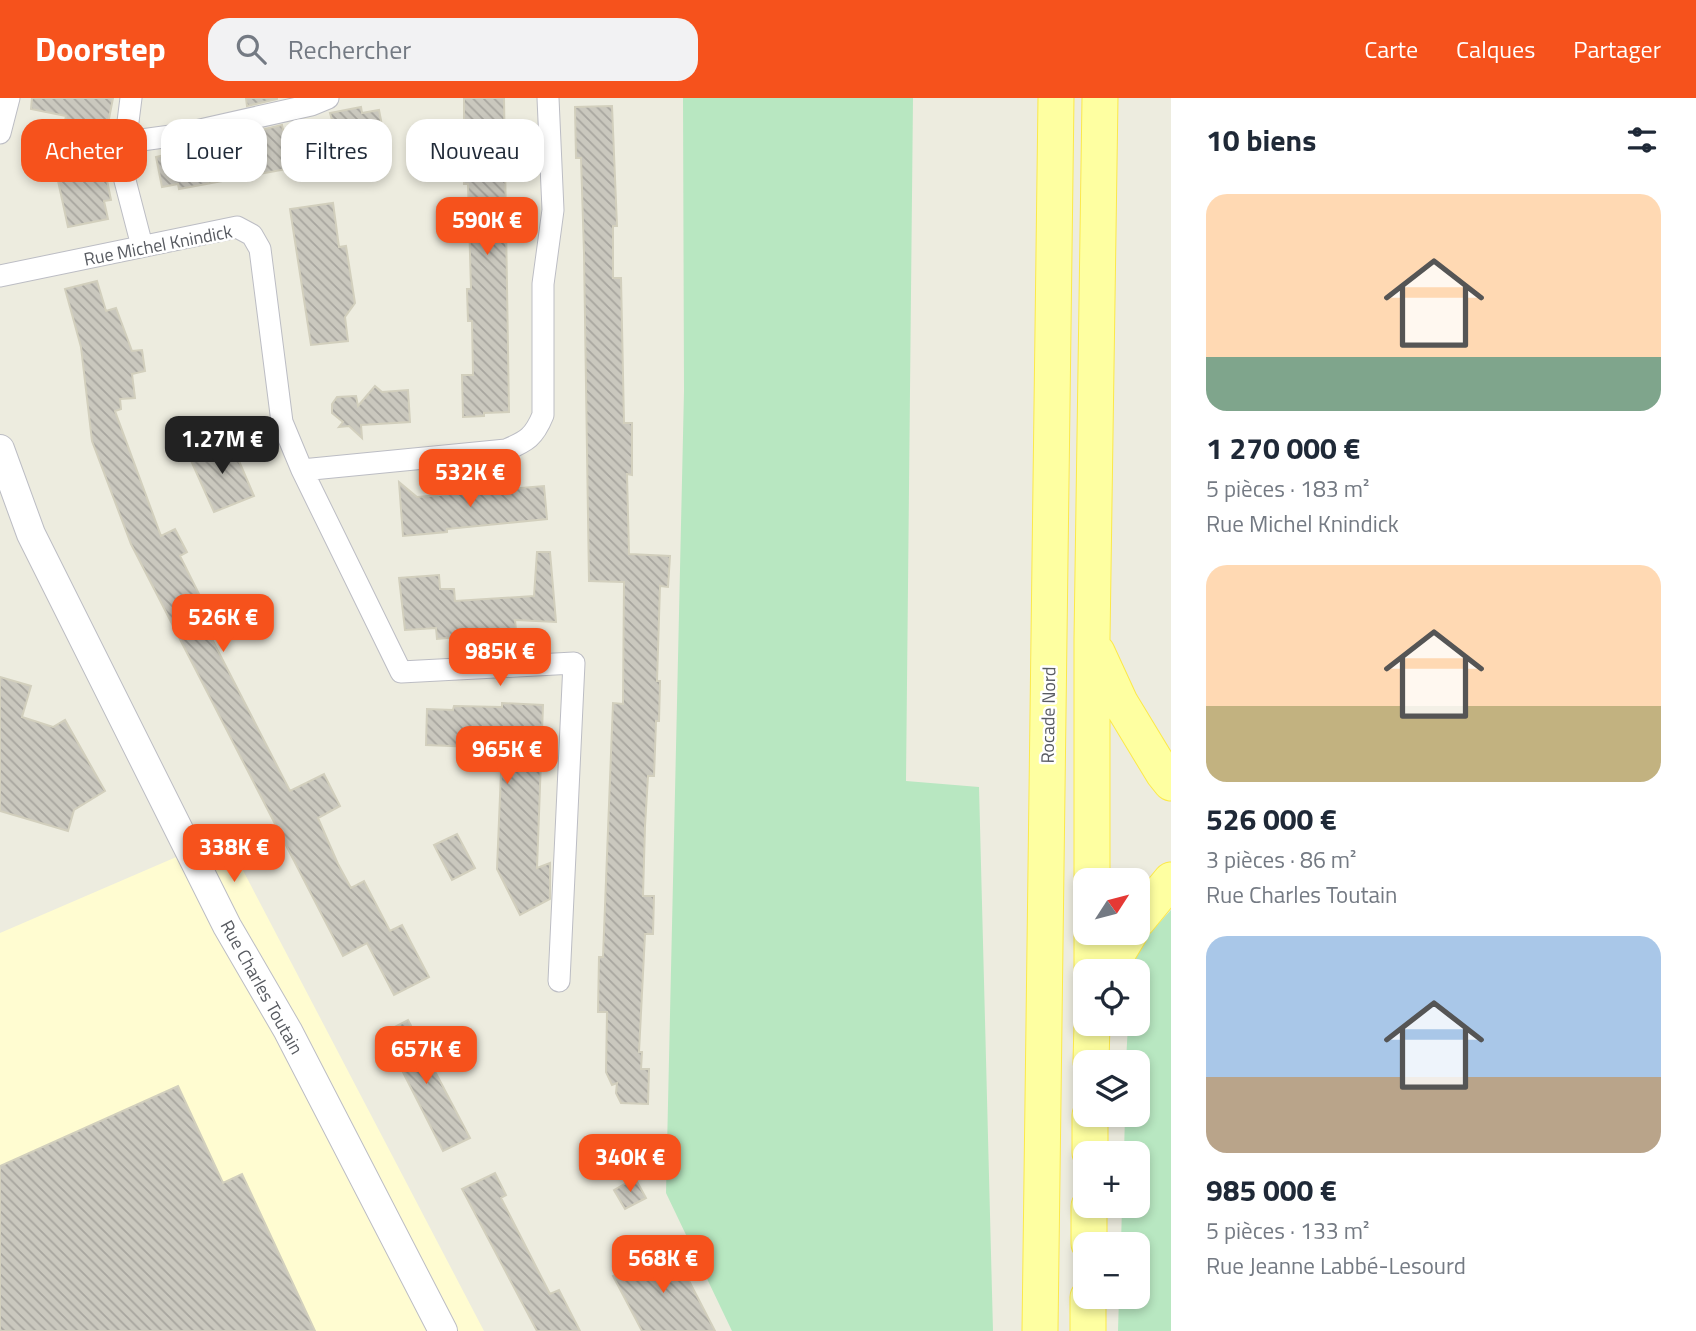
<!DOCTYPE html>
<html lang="fr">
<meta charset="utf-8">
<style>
:root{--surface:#fff;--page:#f2f2f3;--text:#1f2937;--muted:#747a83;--accent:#f6521c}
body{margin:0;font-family:"Titillium Web",sans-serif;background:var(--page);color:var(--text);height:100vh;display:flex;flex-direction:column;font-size:26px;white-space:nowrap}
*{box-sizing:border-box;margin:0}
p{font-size:23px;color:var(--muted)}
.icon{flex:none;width:38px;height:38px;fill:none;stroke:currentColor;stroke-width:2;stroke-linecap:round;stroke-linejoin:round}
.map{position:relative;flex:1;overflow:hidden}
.drawer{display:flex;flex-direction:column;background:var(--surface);width:525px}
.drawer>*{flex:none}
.top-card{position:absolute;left:21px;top:21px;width:665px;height:63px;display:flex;gap:14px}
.needle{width:46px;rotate:54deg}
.buttons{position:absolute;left:1073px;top:770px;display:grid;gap:14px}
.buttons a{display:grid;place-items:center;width:77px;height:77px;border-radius:14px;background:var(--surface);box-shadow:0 4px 10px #0003;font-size:35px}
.price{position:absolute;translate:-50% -60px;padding:0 16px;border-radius:14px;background:var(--accent);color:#fff;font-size:23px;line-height:46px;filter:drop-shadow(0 2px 4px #0008)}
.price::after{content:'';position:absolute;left:50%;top:42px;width:21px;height:16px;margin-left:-10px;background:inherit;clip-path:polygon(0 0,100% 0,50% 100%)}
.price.selected{background:#222;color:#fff}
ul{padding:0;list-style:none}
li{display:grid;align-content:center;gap:14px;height:371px;padding:0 35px}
li span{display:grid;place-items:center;height:217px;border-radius:21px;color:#555}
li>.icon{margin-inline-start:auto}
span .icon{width:126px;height:126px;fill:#fffc;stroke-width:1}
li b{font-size:30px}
h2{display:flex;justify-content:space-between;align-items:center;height:84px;padding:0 35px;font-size:30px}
.chip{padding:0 24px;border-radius:21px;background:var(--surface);box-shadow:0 4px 10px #0003;font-size:24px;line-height:63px}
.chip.selected{background:var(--accent);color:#fff}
header{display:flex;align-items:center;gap:42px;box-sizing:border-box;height:98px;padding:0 35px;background:var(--accent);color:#fff}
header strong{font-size:33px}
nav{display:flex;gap:38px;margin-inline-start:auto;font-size:24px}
.search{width:490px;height:63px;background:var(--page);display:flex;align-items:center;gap:18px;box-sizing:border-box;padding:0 24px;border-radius:21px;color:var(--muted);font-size:26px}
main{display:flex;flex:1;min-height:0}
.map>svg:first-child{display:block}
</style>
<header>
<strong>Doorstep</strong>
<div class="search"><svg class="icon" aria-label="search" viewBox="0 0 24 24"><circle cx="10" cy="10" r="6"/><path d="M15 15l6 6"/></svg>Rechercher</div>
<nav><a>Carte</a><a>Calques</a><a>Partager</a></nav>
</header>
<main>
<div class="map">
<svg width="1171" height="1233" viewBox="0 0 1171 1233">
<defs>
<pattern id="building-back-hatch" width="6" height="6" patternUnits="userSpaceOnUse" patternTransform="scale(1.75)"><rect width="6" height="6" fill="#cac8be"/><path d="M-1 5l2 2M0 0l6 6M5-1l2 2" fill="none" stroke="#a7a59e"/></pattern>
</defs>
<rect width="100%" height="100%" fill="#edecdf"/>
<path fill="#fffcd1" d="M225 738 484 1233H0V835Z"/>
<path fill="#b8e7c1" d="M683 0H913L906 683 979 689 993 1233H732L666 1095 684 293Z
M1171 812V1233H1118L1119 1199H1138V1146H1121L1122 1108H1138V1055H1124L1125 1017H1138V964H1126L1128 926H1138V873H1133L1137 849Z"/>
<path fill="url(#building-back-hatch)" stroke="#d2cfbd" stroke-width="2" d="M32 0H113L108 26 95 23 111 102 104 103 108 121 68 129 55 69 66 18 31 11Z
M246 0H277V1L247 8Z
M464 0H504L509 314 484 315V318L463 319 462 277H473L472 223H468L467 191H471L468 86H464Z
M612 8 617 128H613V180H621L624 325H632V377L627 376 629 456 670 458 668 489 660 488 657 583H660L659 623H656L654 678H648L645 728 643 798H654L653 836H645L639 954H642L641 971H649L648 1006 621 1005 616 995 617 985 612 987 606 974 607 914H598L599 859H603L613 605 623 606 624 484 589 483 584 155 581 60H576L575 9Z
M361 9 362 15 379 12 385 43 369 46 371 55 339 61 337 52 290 62 292 70 179 91 178 86 162 89 156 59 173 55 172 51 202 45 203 49 253 38 252 34 282 27 283 32 332 22 330 15Z
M333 105 339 149 346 148 355 205 345 219 348 243 311 247 290 111Z
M97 183 106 213 116 210 132 253 142 252 145 273 132 276 135 300 120 301 121 311 115 313 161 438 175 431 187 454 180 458 204 506 196 510 290 693 324 676 340 708 318 720 338 766 351 790 364 783 390 833 402 827 429 879 394 897 367 845 343 858 131 446 92 343 81 249 65 191Z
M375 288 382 294 408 292 410 324 361 327 362 340 349 328 339 329 343 324 332 315V306L337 299 356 298 358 308Z
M230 342 254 398 214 414 189 358Z
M399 384 417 399 544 388 547 421 447 431V434L403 438Z
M537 454H550L556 524 515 522 516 532 458 537 459 539 437 541 436 530 405 532 399 480 439 477 440 491H454L455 503 534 498Z
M0 579 31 588 22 619 53 629 65 622 105 693 74 712 68 733 0 713Z
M502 605 543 607 537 770 550 765V801L520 817 497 771 502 650 426 647 427 611 453 612 454 608 502 609Z
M457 736 475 770 452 782 434 747Z
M408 922 470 1040 443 1053 383 935Z
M178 988 223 1085 242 1076 315 1233H0V1068Z
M495 1075 506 1097 501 1100 550 1196 559 1192 580 1233H537L462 1091Z
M635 1080 646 1100 625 1111 614 1092Z
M671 1148 715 1233H642L613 1178Z"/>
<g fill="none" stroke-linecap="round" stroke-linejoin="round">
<defs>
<path id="minor" d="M131 0 122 71 142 148
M0 35 9 0
M127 44 178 37 311 7 328 0
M0 178 237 129 252 137 260 151 282 324 302 372 506 352C527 343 534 339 543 317V186L553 112 548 0
M302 372 401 574 574 565 559 883"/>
<path id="tertiary" d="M0 351 31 436 227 828 288 933 443 1233"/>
<path id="primary" d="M1097 554 1120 604 1163 675 1171 685
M1092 782V541L1100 0
M1138 822 1171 782
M1092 873V835
M1107 873 1130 835
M1091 964 1092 926
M1090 1055V1017
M1089 1146V1108
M1040 1233 1056 0
M1088 1233V1199"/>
</defs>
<use href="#minor" stroke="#bcbdc4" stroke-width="23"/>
<use href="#tertiary" stroke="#bcbdc4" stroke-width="30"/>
<use href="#primary" stroke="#fce949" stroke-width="37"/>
<use href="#minor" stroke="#fff" stroke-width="21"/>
<use href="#tertiary" stroke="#fff" stroke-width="28"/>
<use href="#primary" stroke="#feffa1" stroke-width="35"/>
</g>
<g text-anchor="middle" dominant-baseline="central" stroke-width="5" stroke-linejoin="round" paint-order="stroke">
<g font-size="18" fill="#585b61" stroke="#fff">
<text transform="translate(158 147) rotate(-11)">Rue Michel Knindick</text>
<text transform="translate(1048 617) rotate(-89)">Rocade Nord</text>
<text transform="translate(262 889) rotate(61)">Rue Charles Toutain</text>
</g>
</g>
</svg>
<div class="buttons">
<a><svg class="needle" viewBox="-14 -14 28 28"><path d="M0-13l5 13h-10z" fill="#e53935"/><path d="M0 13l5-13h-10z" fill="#747a83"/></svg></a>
<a><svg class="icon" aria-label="locate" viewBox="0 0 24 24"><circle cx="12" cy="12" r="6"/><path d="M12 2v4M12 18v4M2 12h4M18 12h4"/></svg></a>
<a><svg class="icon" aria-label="layers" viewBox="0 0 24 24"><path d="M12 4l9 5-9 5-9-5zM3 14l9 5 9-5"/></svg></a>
<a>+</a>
<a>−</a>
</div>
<b class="price" style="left:487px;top:159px">590K €</b>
<b class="price selected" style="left:222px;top:378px">1.27M €</b>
<b class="price" style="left:470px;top:411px">532K €</b>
<b class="price" style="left:223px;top:556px">526K €</b>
<b class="price" style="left:500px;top:590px">985K €</b>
<b class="price" style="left:507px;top:688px">965K €</b>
<b class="price" style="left:234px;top:786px">338K €</b>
<b class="price" style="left:426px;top:988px">657K €</b>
<b class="price" style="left:630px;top:1096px">340K €</b>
<b class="price" style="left:663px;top:1197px">568K €</b>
<div class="top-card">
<a class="chip selected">Acheter</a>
<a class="chip">Louer</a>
<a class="chip">Filtres</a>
<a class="chip">Nouveau</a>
</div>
</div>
<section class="drawer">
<h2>10 biens<svg class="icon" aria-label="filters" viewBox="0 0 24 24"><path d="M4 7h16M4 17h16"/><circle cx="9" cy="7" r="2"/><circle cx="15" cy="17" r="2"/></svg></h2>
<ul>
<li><span style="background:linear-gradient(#ffd9b3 75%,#7fa58c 0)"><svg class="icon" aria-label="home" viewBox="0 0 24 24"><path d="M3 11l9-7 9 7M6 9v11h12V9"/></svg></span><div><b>1 270 000 €</b><p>5 pièces · 183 m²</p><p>Rue Michel Knindick</p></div></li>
<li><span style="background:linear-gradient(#ffd9b3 65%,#c2b280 0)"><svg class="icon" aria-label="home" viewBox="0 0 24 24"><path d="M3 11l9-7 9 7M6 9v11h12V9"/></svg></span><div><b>526 000 €</b><p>3 pièces · 86 m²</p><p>Rue Charles Toutain</p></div></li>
<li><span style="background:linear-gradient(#a9c7e8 65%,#b9a48a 0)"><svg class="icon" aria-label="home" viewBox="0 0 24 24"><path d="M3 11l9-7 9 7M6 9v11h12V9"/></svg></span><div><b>985 000 €</b><p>5 pièces · 133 m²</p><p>Rue Jeanne Labbé-Lesourd</p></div></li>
</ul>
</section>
</main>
